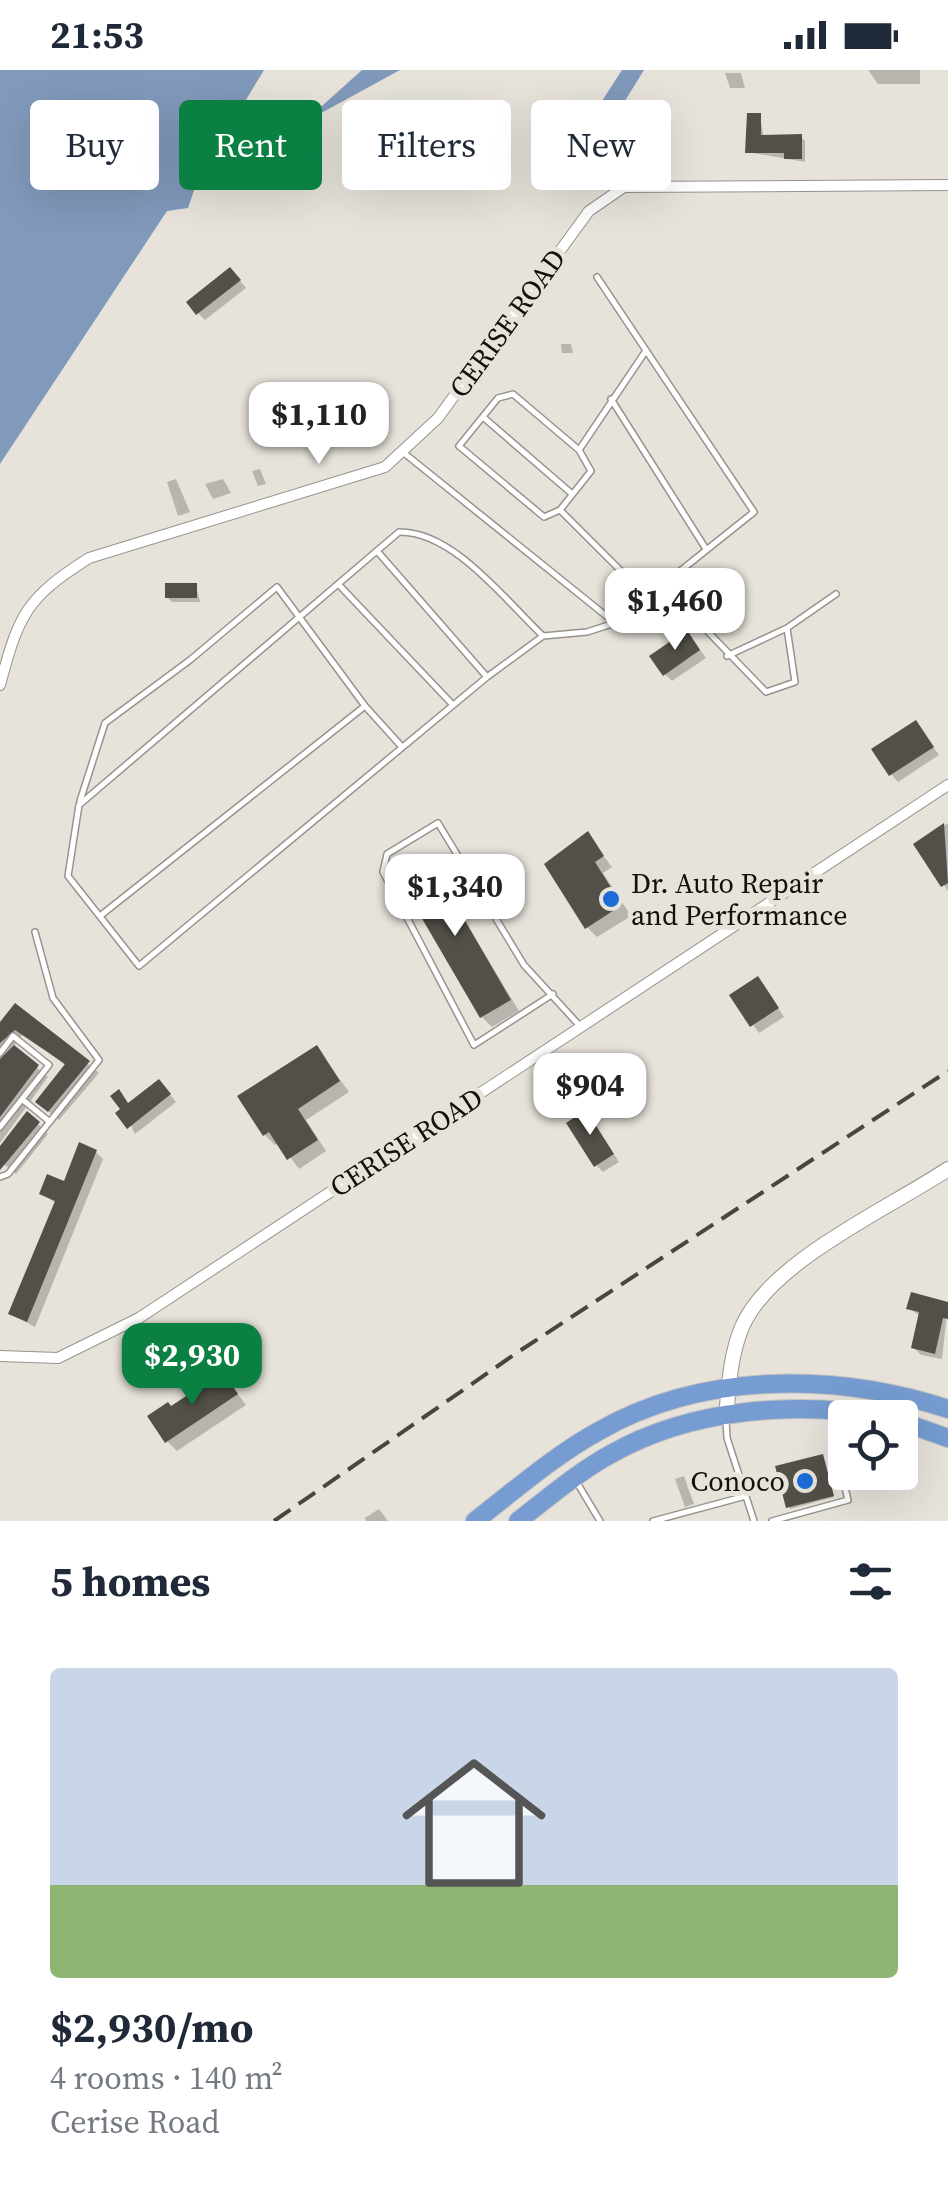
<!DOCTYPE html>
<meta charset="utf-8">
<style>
:root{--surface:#fff;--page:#f6f6f7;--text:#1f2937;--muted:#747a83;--accent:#0b8043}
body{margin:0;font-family:"Source Serif 4",serif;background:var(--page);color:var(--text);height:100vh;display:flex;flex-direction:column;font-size:38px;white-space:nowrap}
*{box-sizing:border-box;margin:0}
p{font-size:32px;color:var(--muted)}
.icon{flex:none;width:55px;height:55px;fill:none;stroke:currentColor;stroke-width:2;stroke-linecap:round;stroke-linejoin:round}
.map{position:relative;height:1451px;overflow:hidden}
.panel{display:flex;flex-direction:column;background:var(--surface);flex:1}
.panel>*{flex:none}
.banner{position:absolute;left:30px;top:30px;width:890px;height:90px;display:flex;gap:20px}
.buttons{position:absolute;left:828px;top:1330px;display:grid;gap:20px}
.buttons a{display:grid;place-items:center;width:90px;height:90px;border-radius:10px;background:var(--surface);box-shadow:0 10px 40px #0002;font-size:50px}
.price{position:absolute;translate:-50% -85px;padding:0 22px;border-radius:20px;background:#fff;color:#222;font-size:32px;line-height:65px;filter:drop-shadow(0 2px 5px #0008)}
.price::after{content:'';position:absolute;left:50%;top:60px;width:30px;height:22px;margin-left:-15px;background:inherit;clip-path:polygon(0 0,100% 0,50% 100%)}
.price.current{background:var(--accent);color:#fff}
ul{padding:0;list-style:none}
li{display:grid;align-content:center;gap:20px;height:530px;padding:0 50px}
li span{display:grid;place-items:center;height:310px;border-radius:10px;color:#555}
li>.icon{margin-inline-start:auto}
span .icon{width:180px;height:180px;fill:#fffc;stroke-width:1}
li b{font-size:42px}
h2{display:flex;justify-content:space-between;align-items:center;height:120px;padding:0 50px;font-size:42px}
.pill{padding:0 35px;border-radius:10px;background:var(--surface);box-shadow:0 10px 40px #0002;font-size:35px;line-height:90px}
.pill.current{background:var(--accent);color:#fff}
.status{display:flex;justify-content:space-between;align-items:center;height:70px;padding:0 50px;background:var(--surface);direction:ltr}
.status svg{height:28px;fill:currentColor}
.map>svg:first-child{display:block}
</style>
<div class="status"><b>21:53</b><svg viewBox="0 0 49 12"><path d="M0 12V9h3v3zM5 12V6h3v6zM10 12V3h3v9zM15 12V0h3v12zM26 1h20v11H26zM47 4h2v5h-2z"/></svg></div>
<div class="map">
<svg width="948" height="1451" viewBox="0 0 948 1451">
<rect width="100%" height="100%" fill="#e7e3db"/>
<path fill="#8199bb" d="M0 0H264L198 109 188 138 167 141 0 394Z
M362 0H400L303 53Z
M622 0H644L591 86 576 71Z"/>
<path fill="#0003" d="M868 0H920V14H878Z
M725 3H741L745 18H730Z
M760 46 764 68 801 67 805 71V92L747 82Z
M237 207 246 218 205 250 198 243Z
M561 274H571L573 283H562Z
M260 399 266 414 258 416 252 401Z
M176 409 190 442 178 446 167 412Z
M223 409 231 423 213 429 205 414Z
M196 515 200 532H172L167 527Z
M694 571 706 588 672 611 665 604Z
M916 653 939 685 898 712 891 704Z
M948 753V821L916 774Z
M587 765 612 797 603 803 631 846 597 867 587 857Z
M430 794 519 941 492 957 482 947Z
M764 917 784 947 759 963 732 926Z
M16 936 99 1003 59 1050 48 1041 66 996 24 963 0 994V956Z
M317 978 349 1022 306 1050 326 1081 299 1099 279 1072 275 1075 265 1065 240 1027Z
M17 981 48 1007 0 1073V1004Z
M166 1019 176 1032 135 1064 123 1040Z
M593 1051 619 1092 603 1102 596 1095Z
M38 1054 48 1064 16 1104 0 1091V1077Z
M96 1082 103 1089 35 1257 11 1244 56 1134 42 1123 65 1114Z
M948 1234 942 1289 921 1285 913 1277 920 1246 909 1238Z
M223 1305 246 1335 177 1381 167 1371 172 1339Z
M823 1387 834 1427 790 1439 789 1437Z
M684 1406 694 1434 685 1437 675 1409Z
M379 1439 388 1451H366L365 1448Z"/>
<path fill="#535049" d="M747 43H761V65L802 64V89H784V83H745Z
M230 197 241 210 196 245 186 232Z
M165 513H197V528H165Z
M687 560 700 580 663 606 649 586Z
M916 650 934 677 889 706 871 679Z
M944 753 948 813 941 817 913 774Z
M588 761 604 786 595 792 622 835 585 859 544 794Z
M430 790 511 930 480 948 399 809Z
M758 906 779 938 750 957 729 925Z
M15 933 90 991 48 1042 35 1032 65 994 15 960 0 973V952Z
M14 975 39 995 0 1047V989Z
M317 975 340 1011 298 1039 318 1070 287 1090 269 1062 263 1066 237 1026Z
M159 1009 171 1024 127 1059 115 1043 120 1039 110 1026 119 1019 128 1033Z
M586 1040 614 1084 594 1097 566 1053Z
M27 1041 40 1052 0 1100V1076Z
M79 1072 97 1080 27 1252 8 1244 55 1131 39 1124 47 1104 64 1111Z
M911 1222 948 1232V1249L943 1248 935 1284 911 1278 919 1242 906 1239Z
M223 1302 238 1324 165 1373 147 1346 168 1332 171 1336Z
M823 1384 834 1426 786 1438 775 1396Z"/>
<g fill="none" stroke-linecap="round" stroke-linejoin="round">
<defs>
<path id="lane" d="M611 329 706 479
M483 347 571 423
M579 380 591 401 560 440 544 447 459 376 498 328 513 324 579 380 645 282
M404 383 615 553 754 442 597 207
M560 440 646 526
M377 481 487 607
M661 513 766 622 795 612 787 558 836 524
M339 515 453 635
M543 566C505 530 453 461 399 462L79 735 68 806 139 896 487 607 543 566 587 562 615 553
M727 586 787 558
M365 636 402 677
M80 731 105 653 190 590 277 517 365 636 100 846
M553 924 474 975 383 802 387 784 438 753 524 895 579 955
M0 983 13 966 49 995 0 1057
M23 1030 50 1052
M0 1107 8 1104 99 990 53 928 35 862
M726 1350 727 1368 754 1451
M576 1411 600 1451
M653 1451 746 1426
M772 1451 848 1430 836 1380V1343"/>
<path id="street" d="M0 615C19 544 26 528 89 488L385 397 438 348 589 141 624 117 948 115
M0 1286 58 1288 139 1248 948 715"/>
<path id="secondary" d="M726 1347C729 1316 730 1286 742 1257 770 1191 890 1138 948 1099"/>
<path id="highway" d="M900 1351 948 1368
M475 1451C515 1420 555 1385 599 1361 704 1301 837 1303 948 1339
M518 1451C548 1428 578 1402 611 1384 692 1338 800 1330 889 1348"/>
</defs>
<use href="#lane" stroke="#97938c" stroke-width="8"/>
<use href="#street" stroke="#97938c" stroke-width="12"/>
<use href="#secondary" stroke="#97938c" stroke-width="16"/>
<use href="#highway" stroke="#c1c1c0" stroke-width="20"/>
<use href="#lane" stroke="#fff" stroke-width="5"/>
<use href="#street" stroke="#fff" stroke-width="10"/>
<use href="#secondary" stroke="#fff" stroke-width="14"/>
<use href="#highway" stroke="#769cd2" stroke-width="18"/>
<path stroke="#484642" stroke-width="4" stroke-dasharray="20 10" stroke-linecap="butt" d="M274 1451 518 1282 948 1001"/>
</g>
<g fill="#1b6cd7" stroke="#e7e3db" stroke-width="4">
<circle cx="611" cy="829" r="10"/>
<circle cx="805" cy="1411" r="10"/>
</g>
<g text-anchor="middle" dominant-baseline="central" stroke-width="10" stroke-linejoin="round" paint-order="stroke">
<g font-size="28" fill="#12110e" stroke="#e7e3db">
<text transform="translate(507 253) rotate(-54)">CERISE ROAD</text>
<text transform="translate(406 1072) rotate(-33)">CERISE ROAD</text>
</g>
<g font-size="28" fill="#12110e" stroke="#e7e3db" text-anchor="start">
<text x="631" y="813">Dr. Auto Repair<tspan x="631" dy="32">and Performance</tspan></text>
<text x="785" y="1411" text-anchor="end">Conoco</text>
</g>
</g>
</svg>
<div class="buttons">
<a><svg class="icon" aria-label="locate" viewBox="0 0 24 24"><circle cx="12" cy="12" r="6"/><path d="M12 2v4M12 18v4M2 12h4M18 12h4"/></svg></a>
</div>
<b class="price" style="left:319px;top:397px">$1,110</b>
<b class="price" style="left:675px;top:583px">$1,460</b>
<b class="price" style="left:455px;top:869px">$1,340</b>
<b class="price" style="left:590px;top:1068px">$904</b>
<b class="price current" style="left:192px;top:1338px">$2,930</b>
<div class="banner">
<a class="pill">Buy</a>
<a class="pill current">Rent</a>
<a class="pill">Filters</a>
<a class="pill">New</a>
</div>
</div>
<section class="panel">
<h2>5 homes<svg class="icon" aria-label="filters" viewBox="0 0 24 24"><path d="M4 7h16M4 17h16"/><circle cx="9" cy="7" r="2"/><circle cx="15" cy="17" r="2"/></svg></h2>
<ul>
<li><span style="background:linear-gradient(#c9d6e8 70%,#8fb573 0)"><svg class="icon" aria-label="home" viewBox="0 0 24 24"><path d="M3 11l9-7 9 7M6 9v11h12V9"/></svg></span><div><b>$2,930/mo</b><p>4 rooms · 140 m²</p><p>Cerise Road</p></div></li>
</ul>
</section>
